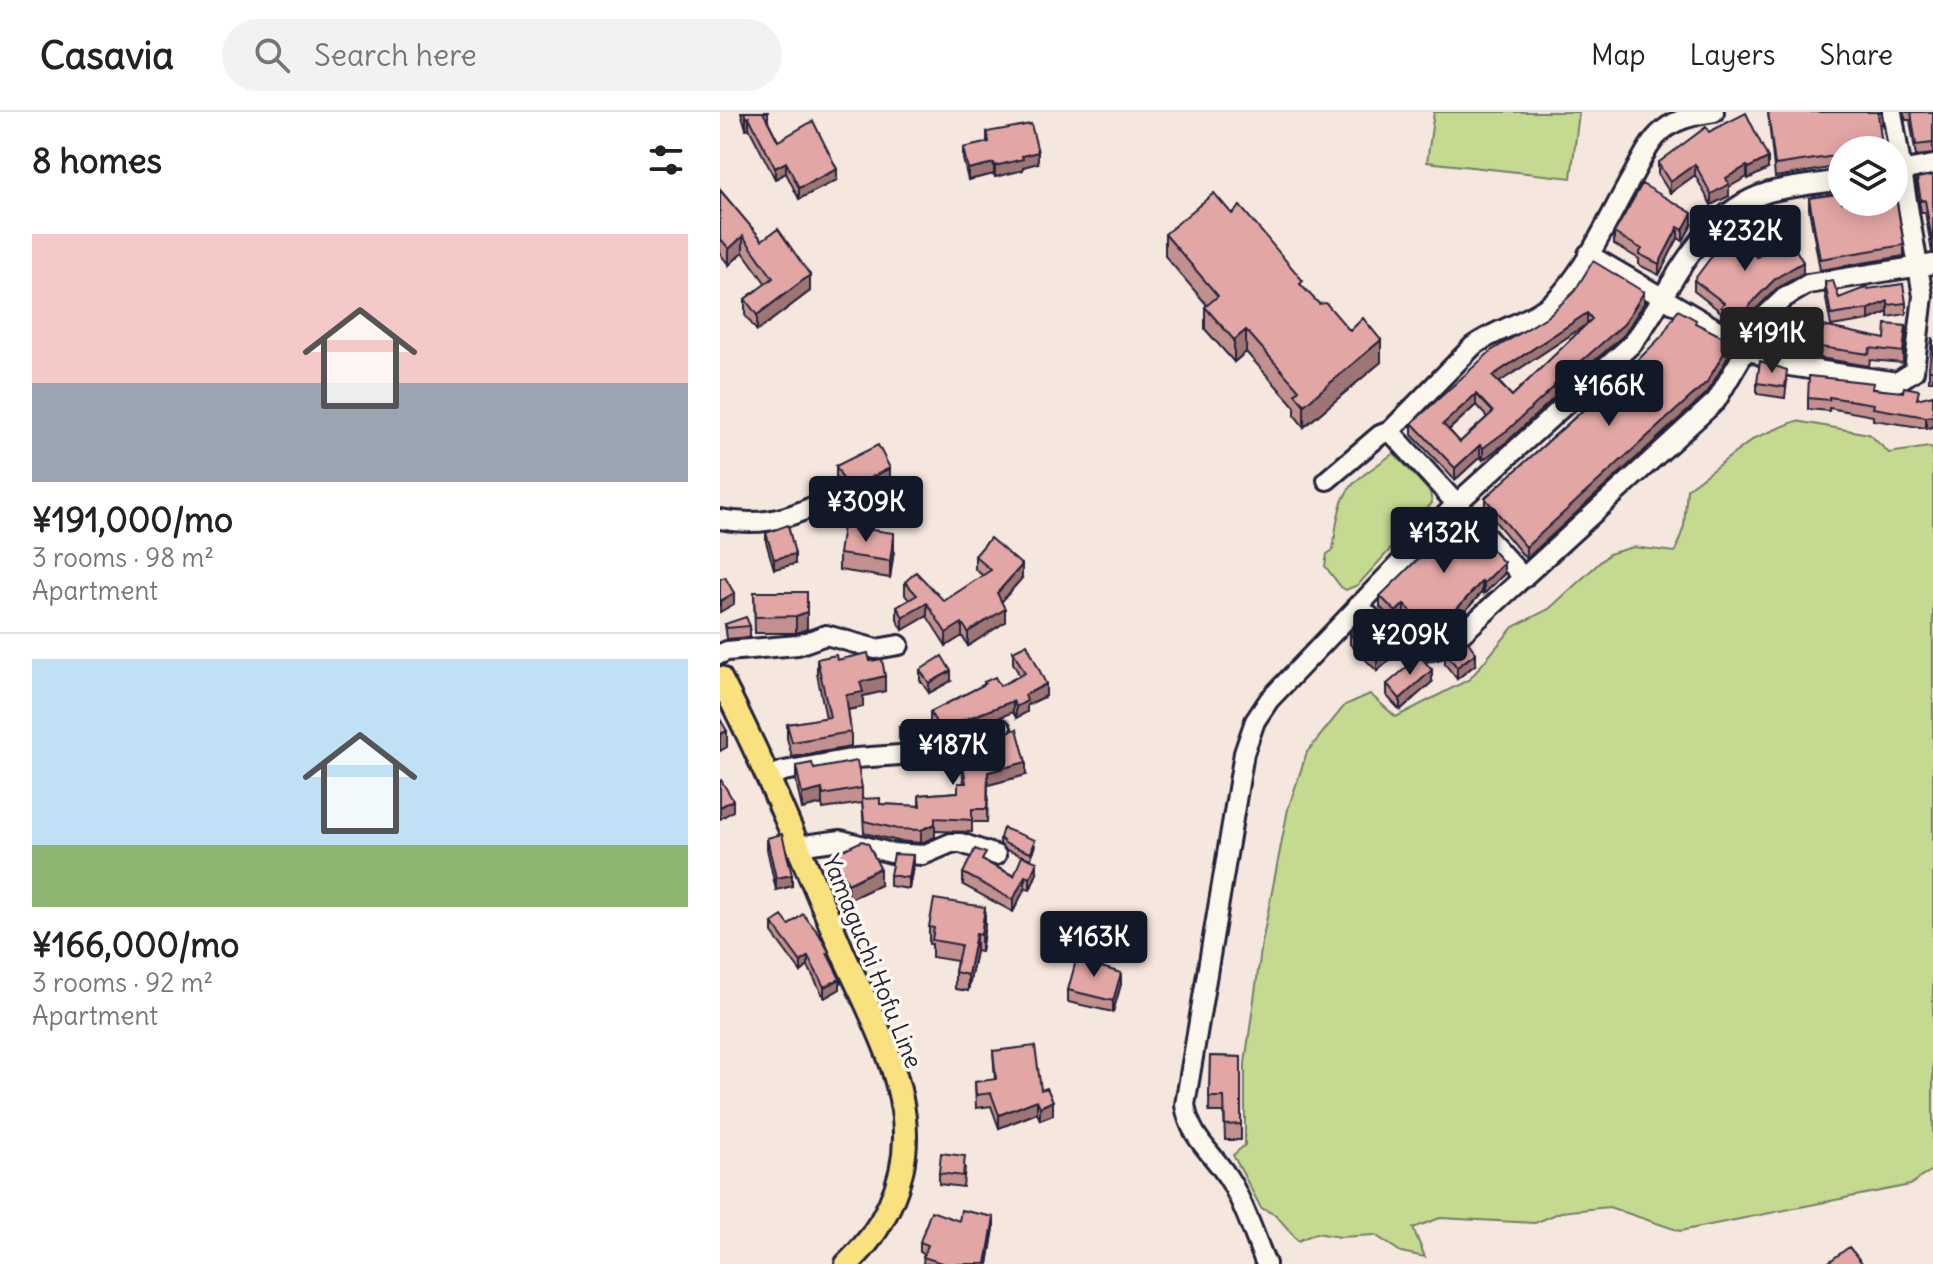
<!DOCTYPE html>
<meta charset="utf-8">
<style>
:root{--surface:#fff;--page:#f2f2f2;--text:#222;--muted:#767676;--line:#e0e0e0;--accent:#111827}
body{margin:0;font-family:Delius,sans-serif;background:var(--page);color:var(--text);height:100vh;display:flex;flex-direction:column;font-size:30px;white-space:nowrap}
*{box-sizing:border-box;margin:0}
p{font-size:26px;color:var(--muted)}
.icon{flex:none;width:44px;height:44px;fill:none;stroke:currentColor;stroke-width:2;stroke-linecap:round;stroke-linejoin:round}
.map{position:relative;flex:1;overflow:hidden}
.side{display:flex;flex-direction:column;background:var(--surface);width:720px}
.side>*{flex:none}
.controls{position:absolute;left:1108px;top:24px;display:grid;gap:16px}
.controls a{display:grid;place-items:center;width:80px;height:80px;border-radius:50%;background:var(--surface);box-shadow:0 4px 20px #0003;font-size:40px}
.price{position:absolute;translate:-50% -68px;padding:0 18px;border-radius:8px;background:var(--accent);color:#fff;font-size:26px;line-height:52px;filter:drop-shadow(0 2px 4px #0008)}
.price::after{content:'';position:absolute;left:50%;top:48px;width:24px;height:18px;margin-left:-12px;background:inherit;clip-path:polygon(0 0,100% 0,50% 100%)}
.price.selected{background:#222;color:#fff}
ul{padding:0;list-style:none}
li{display:grid;align-content:center;gap:16px;height:424px;padding:0 32px}
li+li{border-top:2px solid var(--line)}
li span{display:grid;place-items:center;height:248px;border-radius:0px;color:#555}
li>.icon{margin-inline-start:auto}
span .icon{width:144px;height:144px;fill:#fffc;stroke-width:1}
li b{font-size:34px}
h2{display:flex;justify-content:space-between;align-items:center;height:96px;padding:0 32px;font-size:34px}
header{display:flex;align-items:center;gap:48px;box-sizing:border-box;height:112px;padding:0 40px;background:var(--surface);border-bottom:2px solid var(--line)}
header strong{font-size:38px}
nav{display:flex;gap:44px;margin-inline-start:auto;font-size:28px}
.search{width:560px;height:72px;background:var(--page);display:flex;align-items:center;gap:20px;box-sizing:border-box;padding:0 28px;border-radius:44px;color:var(--muted);font-size:30px}
main{display:flex;flex:1;min-height:0}
.map>svg:first-child{display:block}
</style>
<header>
<strong>Casavia</strong>
<div class="search"><svg class="icon" aria-label="search" viewBox="0 0 24 24"><circle cx="10" cy="10" r="6"/><path d="M15 15l6 6"/></svg>Search here</div>
<nav><a>Map</a><a>Layers</a><a>Share</a></nav>
</header>
<main>
<section class="side">
<h2>8 homes<svg class="icon" aria-label="filters" viewBox="0 0 24 24"><path d="M4 7h16M4 17h16"/><circle cx="9" cy="7" r="2"/><circle cx="15" cy="17" r="2"/></svg></h2>
<ul>
<li><span style="background:linear-gradient(#f6c9c9 60%,#9aa5b1 0)"><svg class="icon" aria-label="home" viewBox="0 0 24 24"><path d="M3 11l9-7 9 7M6 9v11h12V9"/></svg></span><div><b>¥191,000/mo</b><p>3 rooms · 98 m²</p><p>Apartment</p></div></li>
<li><span style="background:linear-gradient(#bfe0f5 75%,#8fb573 0)"><svg class="icon" aria-label="home" viewBox="0 0 24 24"><path d="M3 11l9-7 9 7M6 9v11h12V9"/></svg></span><div><b>¥166,000/mo</b><p>3 rooms · 92 m²</p><p>Apartment</p></div></li>
</ul>
</section>
<div class="map">
<svg width="1213" height="1152" viewBox="0 0 1213 1152">
<rect width="100%" height="100%" fill="#f6e7de"/>
<filter id="ink" filterUnits="userSpaceOnUse"><feTurbulence type="fractalNoise" baseFrequency=".0125" numOctaves="2"/><feDisplacementMap in="SourceGraphic" scale="16" xChannelSelector="R" yChannelSelector="G"/><feConvolveMatrix kernelMatrix="1 2 1 2 8 2 1 2 1" color-interpolation-filters="sRGB"/></filter>
<g filter="url(#ink)">
<path fill="#c4da90" stroke="#737e66" stroke-width="2" d="M714 0H859L851 66 707 50Z
M1076 309 1149 322 1169 341 1209 335 1213 338V1057L1190 1073 960 1119 889 1095 841 1100 815 1111 720 1106 693 1116 705 1145 681 1140 655 1123 620 1125 596 1121 578 1129 556 1103 541 1096 513 1043 525 1033V951L542 831 568 697 587 640 625 593 650 582 676 605 750 567 793 515 829 497 889 442 913 435 955 440 964 414 967 377 1035 326Z
M674 341 710 380 712 391 638 473 626 478 621 475 605 454 607 442 613 438C621 375 623 377 674 341Z"/>
<g fill="none" stroke-linecap="round" stroke-linejoin="round">
<defs>
<path id="minor" d="M1174 60 1213 53
M868 142 1056 252 1177 270 1194 259 1203 184 1172 0
M607 368 660 323 670 319
M0 407C36 414 63 409 96 393
M804 466 670 319 753 234C783 213 817 209 842 181 871 148 890 103 912 65 920 51 927 34 938 23 951 8 974 3 994 0
M638 493C668 521 691 556 734 529L996 289 1047 202 1064 186 1088 172 1213 152
M0 542 7 539 78 533 106 523 156 537 179 533
M48 665 64 659 136 646 225 640 281 617
M77 734 121 728 171 741 203 743 231 731H241L276 743
M546 1152C535 1126 526 1097 512 1072 495 1041 471 1030 465 993L524 641 535 609 549 588 736 392 913 231C953 177 977 102 1049 80 1072 74 1098 72 1122 68"/>
<path id="major" d="M0 566C46 654 83 747 122 839 147 895 184 959 185 1022 186 1071 162 1120 127 1152"/>
</defs>
<use href="#minor" stroke="#22223b" stroke-width="24"/>
<use href="#major" stroke="#22223b" stroke-width="28"/>
<use href="#minor" stroke="#fbf7ec" stroke-width="18"/>
<use href="#major" stroke="#fae180" stroke-width="22"/>
</g>
<path fill="#c2908e" stroke="#22223b" stroke-width="2" fill-rule="evenodd" d="M21 0H48V9L58 29 117 68 79 87 66 61 55 67 29 16 26 17Z
M1048 0H1162V12H1159L1162 38H1122V54L1055 65Z
M1183 0H1213V42L1196 44 1190 8H1186Z
M267 20 318 51 303 55V58L275 65 274 62 248 68 243 47V36L267 31Z
M989 20 1048 57 1028 67 1027 65 1009 75V84L991 93 975 63 950 81 938 62V51Z
M1213 63V140H1212L1205 100H1201L1197 78V66Z
M1117 75 1184 133V144L1100 158 1089 97V86L1117 82Z
M0 78 42 128 90 179 37 219 25 203V187L46 172 23 140 9 153 0 142Z
M512 102 599 192 661 250 584 315 575 304V295L526 240 514 250 485 217V195L487 193 445 144V122Z
M972 112 963 129 958 126 939 163 919 153V147L894 132V121Z
M1037 145 1083 161 1056 177 1032 201 1022 218 1001 206V200L974 179V168Z
M1105 170 1119 186 1148 177 1186 191V202L1168 205V200L1149 208 1111 214 1105 182Z
M924 191 904 223 835 283V285L789 328 763 348 760 345 735 368 692 323V311L828 204ZM867 212 792 284 779 270ZM756 293 767 305 740 330 729 318Z
M976 212 1011 240 987 281 806 447 765 397V386L912 254Z
M1186 225 1183 251 1150 248 1149 254 1100 246V235Z
M1213 226V269H1209V258Z
M1067 269 1065 286 1037 282V271Z
M1153 277 1199 287 1213 283V315L1206 316 1153 308V304L1109 296V299L1088 297V286Z
M116 354 170 373 128 394 116 371Z
M46 421 75 452 54 457 46 430Z
M174 438 170 466 119 458V442Z
M255 444 302 466 281 490 285 510 248 534 242 524 226 534 207 504 183 518 177 508V495L189 488 185 483V470L224 489 263 464 255 457Z
M784 462 764 482 762 480 733 513 730 510 713 525 706 526 684 503 676 511 660 495V484Z
M34 480H87V517L76 521H35Z
M5 512 30 514V525L7 527Z
M630 522 672 546 657 559 630 532Z
M293 539 326 584 307 593V600L296 606 293 600 220 628 210 611V600L264 573V570L280 574 300 564 293 551Z
M725 540 756 552 737 567 725 552Z
M97 547 150 549 165 579 143 584V595L128 598 131 620V635L72 645 67 626V612L106 606 97 562Z
M200 558 231 569 209 581 200 568Z
M712 570 680 598 667 584V572Z
M179 615 193 619V630L181 631 179 626Z
M240 634 306 663 268 673 267 710H252V720L215 719V725L201 731 178 729 144 721 142 687 160 692 199 694V683L238 680 244 671 240 647Z
M76 654 94 657 142 676V691L103 697 102 692 82 697 76 669Z
M47 726 72 774 56 778 47 737Z
M280 726 315 733 311 747 286 738 280 732Z
M114 742 160 773 128 788 114 759Z
M266 750 294 764 317 761 310 778 305 776 293 800 243 773V761Z
M193 754 189 777 170 774V763Z
M52 811 69 813 109 845 120 877 104 886 88 854 81 860 52 821Z
M265 812 261 840 256 839 248 879 235 877V860L237 849 212 845V832H209V815Z
M377 854 401 872 393 900 348 890V878Z
M273 939 321 978 333 1003 320 1008 317 1001 279 1016 271 994 256 996 255 970 275 968Z
M490 944 521 945V1028H505L504 1000H489Z
M245 1055 243 1075 219 1072V1061Z
M239 1109 274 1116 268 1152H203L204 1142 200 1140V1130Z"/>
<path fill="#9e7574" stroke="#22223b" stroke-width="2" d="M29 5V16L26 17V6Z
M318 40V51L303 55V58L275 65V54L302 44Z
M1048 46V57L1028 67V56Z
M66 50V61L55 67V56Z
M274 51V62L248 68V57Z
M975 52V63L950 81V70Z
M1027 54V65L1009 75V84L991 93V82L1006 66Z
M117 57V68L79 87V76Z
M972 101V112L963 129V118Z
M958 115V126L939 163V152Z
M23 124V140L9 153V137Z
M1083 150V161L1056 177 1032 201 1022 218V207L1032 190 1056 166Z
M90 163V179L37 219V203Z
M924 180V191L904 223 835 283V285L789 328 763 348V336L834 273Z
M1168 189V200L1149 208V197Z
M867 201V212L772 275V264Z
M1186 214V225L1183 251V240Z
M526 218V240L514 250V228Z
M661 228V250L584 315V293Z
M1011 229V240L987 281 806 447V435Z
M756 282V293L723 323V312Z
M1213 304V315L1206 316V305Z
M760 333V345L735 368V356Z
M170 356V373L128 394V377Z
M174 421V438L170 466V449Z
M75 442V452L54 457V447Z
M784 451V462L764 482V471Z
M302 453V466L277 495V481Z
M762 469V480L733 513V501Z
M14 481V492L0 500V489Z
M207 491V504L183 518V505Z
M684 492V503L676 511V500Z
M285 497V510L248 534V520Z
M730 499V510L713 525V514Z
M87 500V517L76 521V504Z
M242 511V524L226 534V521Z
M672 536V546L657 559V549Z
M756 541V552L737 567V555Z
M712 558V570L680 598V587Z
M231 559V569L209 581V571Z
M165 564V579L143 584V595L126 598V583L140 570Z
M326 572V584L307 593V600L296 606V595L305 583Z
M293 589V600L222 628V617Z
M7 619V635L0 639V622Z
M306 650V663L268 673 267 710 268 660Z
M102 677V692L82 697V682Z
M13 688V699L0 707V695Z
M215 712V725L201 731V718Z
M193 743V754L189 777V766Z
M317 750V761L310 778V766Z
M160 756V773L128 788V772Z
M72 763V774L56 778V766Z
M305 764V776L293 800V788Z
M265 795V812L261 840V823Z
M256 822V839L248 879V863Z
M88 844V854L81 860V850Z
M401 861V872L393 900V889Z
M120 867V877L104 886V875Z
M317 988V1001L279 1016V1003Z
M333 989V1003L320 1008V995Z
M274 1105V1116L268 1152H266Z"/>
<path fill="#e2a7a5" stroke="#22223b" stroke-width="2" fill-rule="evenodd" d="M24 0H43L58 29 93 9 117 57 79 76 66 50 55 56 29 5 26 6Z
M1048 0H1162L1158 1 1162 36 1151 38H1122V43L1055 53Z
M1191 0H1213V31L1196 33Z
M1026 1 1048 46 1028 56 1027 54 1006 66 1009 72 991 82 975 52 950 70 938 51 986 15 989 20Z
M311 12 318 40 302 44 303 47 275 54 274 51 248 57 243 36 269 30 267 20Z
M1213 63V129H1212L1205 88 1201 89 1197 66Z
M922 72 972 101 963 118 958 115 939 152 919 142 922 137 894 121Z
M1122 74V90H1174V74L1184 133 1100 147 1089 86 1118 82 1117 75Z
M0 78 42 128 58 117 90 163 37 203 25 187 53 166 23 124 9 137 0 126Z
M494 81 512 102 520 94 583 169 580 172 599 192 606 191 630 219 643 206 661 228 584 293 575 282 579 278 526 218 514 228 485 195 498 184 445 122Z
M1012 123 1037 145 1069 126 1083 150 1056 166 1032 190 1022 207 1001 195 1004 191 974 168 998 136Z
M873 149 924 180 904 212 834 273 835 274 789 317 763 336 760 333 735 356 692 311 771 239 828 204 854 180ZM867 201 872 207 792 284 772 264ZM756 282 773 300 740 330 723 312Z
M1113 169 1119 186 1147 175 1148 177 1183 172 1186 191 1168 193V189L1149 197 1111 203 1105 170Z
M958 198 976 208 975 211 1011 229 987 270 806 435 765 386 870 292 909 251 912 254 942 224Z
M1166 212 1186 214 1183 240 1150 236 1149 242 1100 235 1103 214 1165 227Z
M1212 226H1213V258H1209Z
M1040 249 1067 258 1065 275 1037 271Z
M1089 264 1153 271 1152 277 1183 280 1184 275 1199 278 1197 287 1213 283V304L1206 305 1153 296 1154 292 1109 285V288L1088 286Z
M158 333 170 356 128 377 116 354Z
M742 404 784 451 764 471 762 469 733 501 730 499 713 514 706 515 684 492 676 500 660 484Z
M68 413 75 442 54 447 46 421Z
M123 414 174 421 170 449 119 442Z
M270 426 302 453 277 481 285 497 248 520 242 511 226 521 207 491 183 505 177 495 197 483 185 470 196 460 224 489 271 458 255 444Z
M5 465 14 481 0 489V467Z
M34 480H87V500L76 504 35 505Z
M26 505 30 514 7 516 5 512Z
M645 508 672 536 657 549 630 522Z
M745 526 756 541 737 555 725 540Z
M307 532 326 572 305 583 307 589 296 595 293 589 220 617 210 600 265 572 264 570 275 565 280 574 305 561 293 539Z
M148 541 150 549 162 547 165 564 140 570 143 580 126 583 131 620 72 630 67 612 110 605 97 547 116 543 117 548Z
M222 544 231 559 209 571 200 558Z
M700 544 712 558 680 587 667 572Z
M0 607 7 619 0 622Z
M190 610 193 619 181 620 179 615Z
M297 617 306 650 268 660 267 697H252V708L215 706V712L201 718 178 717 144 709 142 687 160 686V692L200 694 199 683 238 680V671H246L240 634Z
M137 649 142 676 103 683 102 677 82 682 76 654 92 651 94 657Z
M1 668 13 688 0 695V669Z
M283 716 315 728 311 741 286 732 280 726Z
M62 722 72 763 56 766 47 726Z
M142 729 148 731 160 756 128 772 114 742Z
M255 737 266 741 262 748 294 764 302 744 317 750 310 766 305 764 293 788 243 761Z
M174 742 193 743 189 766 170 763Z
M214 787 265 795 261 823 256 822 248 863 235 860 241 833 212 828 214 816 209 815Z
M83 802 99 822 109 840 107 841 120 867 104 875 88 844 81 850 52 811 62 804 69 813Z
M358 841 377 845 375 853 401 861 393 889 348 878Z
M315 934 321 978 327 976 333 989 320 995 317 988 279 1003 271 981 256 983 255 970 276 967 273 939Z
M490 944 521 945V1012L505 1013 504 985H489Z
M221 1041 245 1044 243 1064 219 1061Z
M241 1098 274 1105 266 1152H225L203 1145 208 1133 200 1130 211 1099 239 1109Z
M1129 1135 1143 1152H1106Z"/>
</g>
<g text-anchor="middle" dominant-baseline="central" stroke-width="7" stroke-linejoin="round" paint-order="stroke">
<g font-size="24" fill="#22223b" stroke="#fbf7ec">
<text transform="translate(153 849) rotate(68)">Yamaguchi Hofu Line</text>
</g>
</g>
</svg>
<div class="controls">
<a><svg class="icon" aria-label="layers" viewBox="0 0 24 24"><path d="M12 4l9 5-9 5-9-5zM3 14l9 5 9-5"/></svg></a>
</div>
<b class="price" style="left:1025px;top:161px">¥232K</b>
<b class="price selected" style="left:1052px;top:263px">¥191K</b>
<b class="price" style="left:889px;top:316px">¥166K</b>
<b class="price" style="left:146px;top:432px">¥309K</b>
<b class="price" style="left:724px;top:463px">¥132K</b>
<b class="price" style="left:690px;top:565px">¥209K</b>
<b class="price" style="left:233px;top:675px">¥187K</b>
<b class="price" style="left:374px;top:867px">¥163K</b>
</div>
</main>
